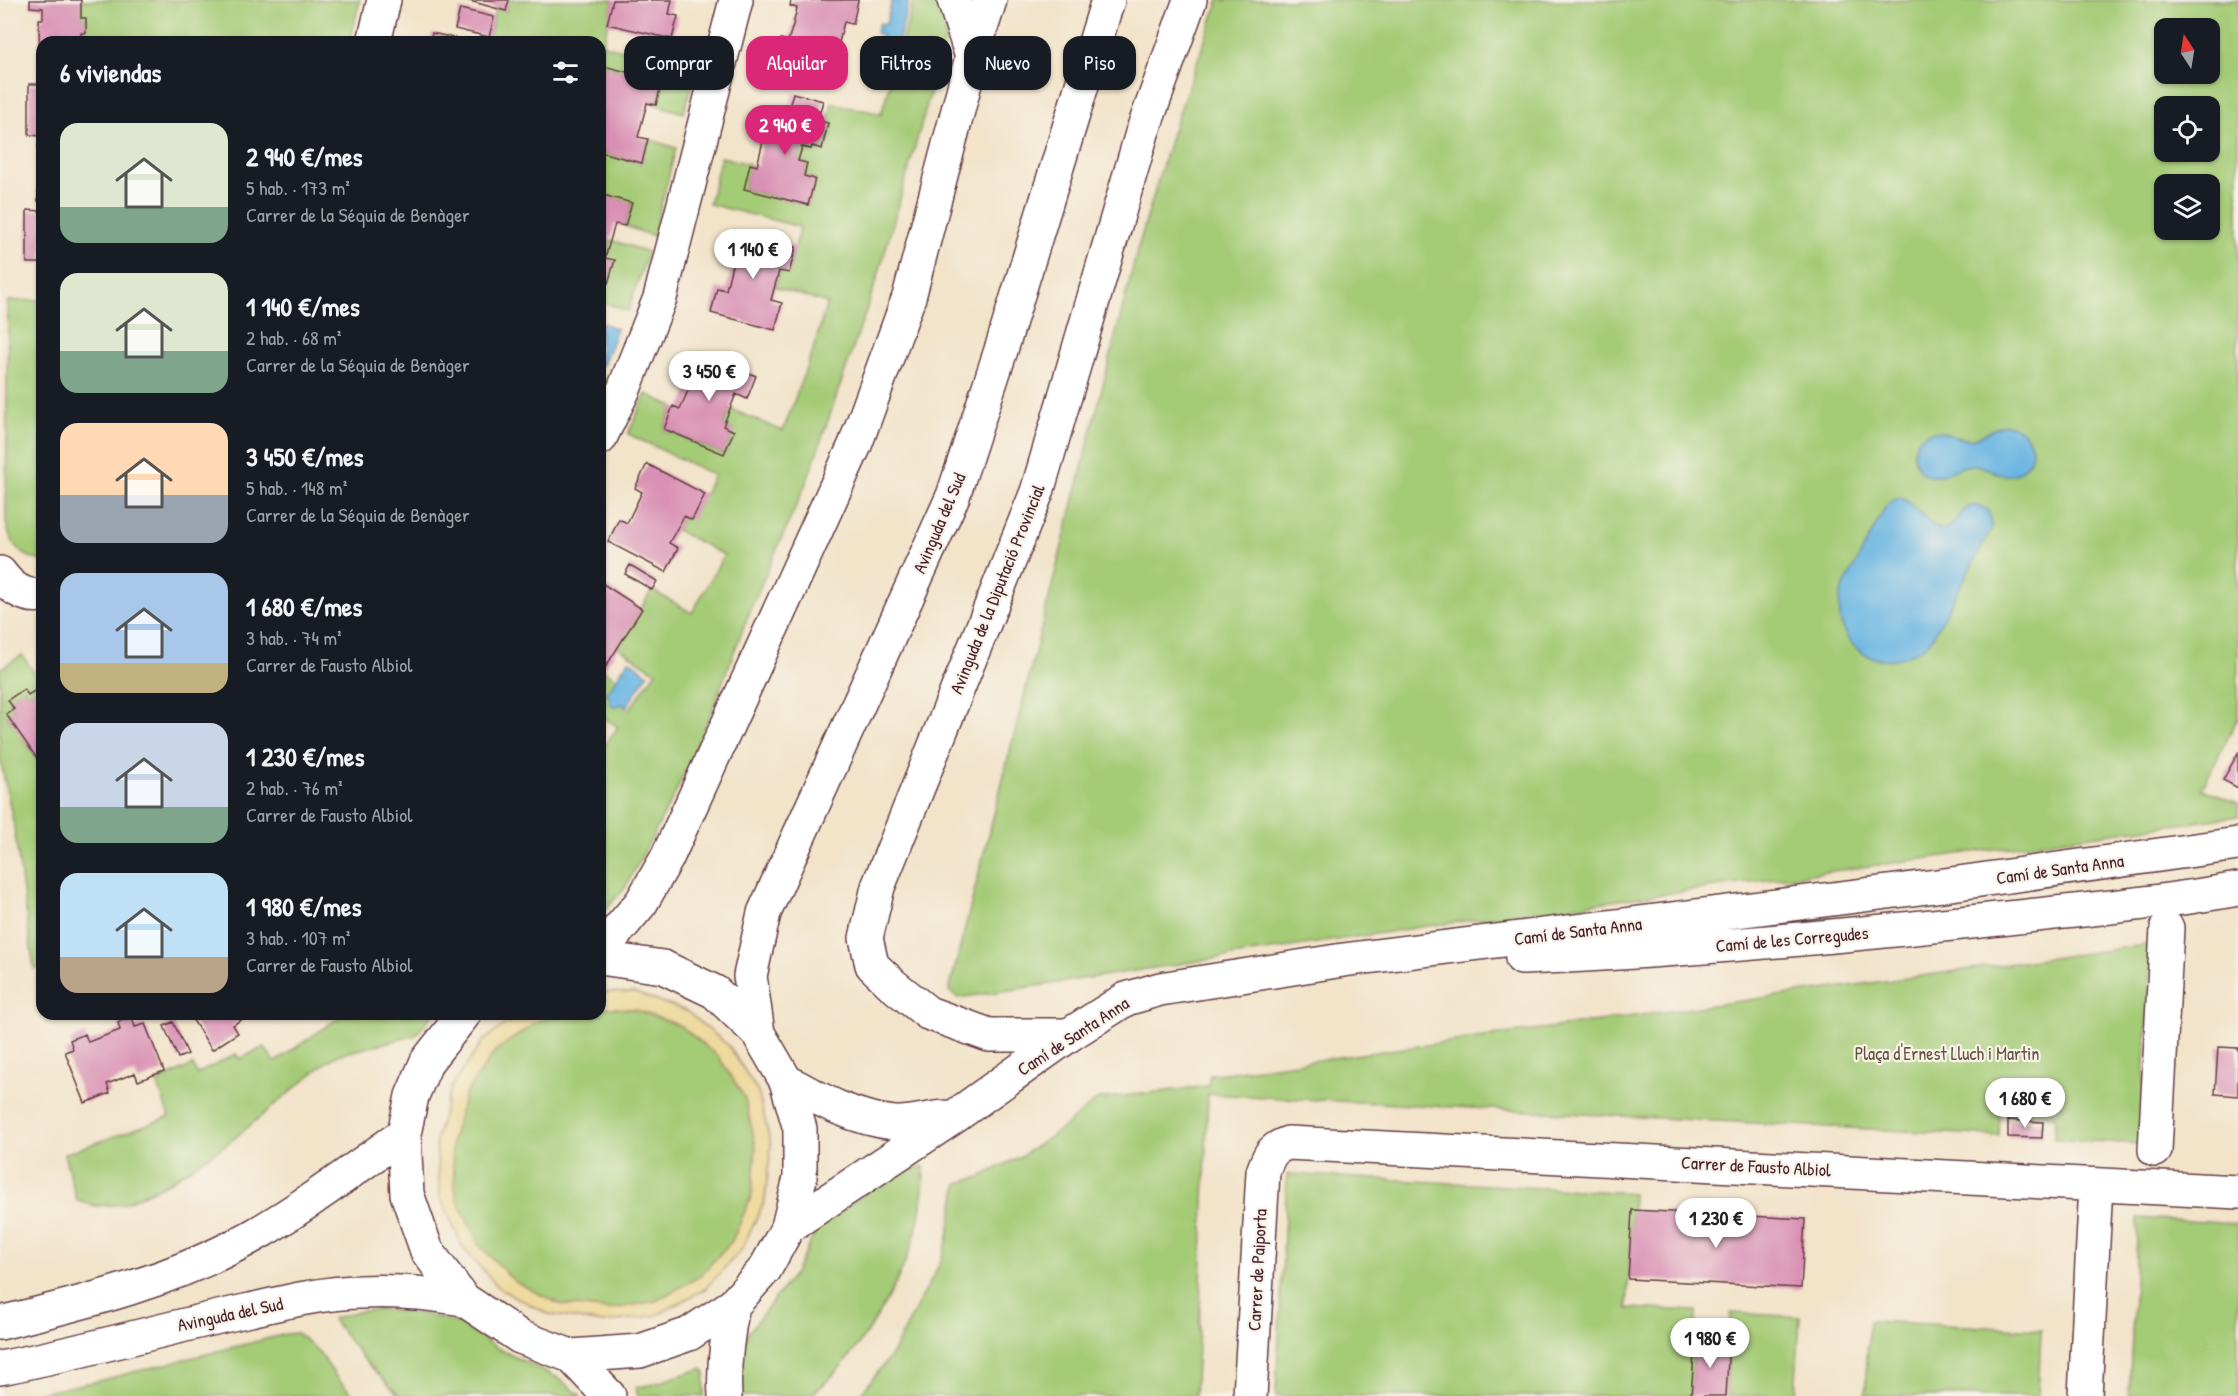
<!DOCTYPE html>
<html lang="es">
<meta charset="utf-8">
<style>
:root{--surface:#171b24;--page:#20242c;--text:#f1f3f6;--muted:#9ea1a6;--accent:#db2777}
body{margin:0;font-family:"Patrick Hand",sans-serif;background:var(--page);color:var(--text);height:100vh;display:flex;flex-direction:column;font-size:22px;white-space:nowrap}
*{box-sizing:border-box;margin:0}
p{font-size:20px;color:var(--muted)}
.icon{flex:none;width:33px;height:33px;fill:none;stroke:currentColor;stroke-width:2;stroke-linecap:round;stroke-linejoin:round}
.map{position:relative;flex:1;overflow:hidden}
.panel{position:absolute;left:36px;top:36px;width:570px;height:984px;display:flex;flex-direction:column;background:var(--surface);border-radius:18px;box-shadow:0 2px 4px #0004}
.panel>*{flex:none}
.guide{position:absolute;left:624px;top:36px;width:570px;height:54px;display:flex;gap:12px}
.needle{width:39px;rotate:348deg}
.tools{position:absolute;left:2154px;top:18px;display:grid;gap:12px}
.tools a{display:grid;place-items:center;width:66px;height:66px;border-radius:12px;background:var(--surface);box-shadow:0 2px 4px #0004;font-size:30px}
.price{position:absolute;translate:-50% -51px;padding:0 14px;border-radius:21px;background:#fff;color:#222;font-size:20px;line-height:39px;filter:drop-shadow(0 2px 3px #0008)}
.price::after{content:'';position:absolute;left:50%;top:36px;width:18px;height:14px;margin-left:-9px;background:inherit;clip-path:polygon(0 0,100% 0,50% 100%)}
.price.on{background:var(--accent);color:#fff}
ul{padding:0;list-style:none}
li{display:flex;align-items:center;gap:18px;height:150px;padding:0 24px}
li span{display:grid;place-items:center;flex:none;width:168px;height:120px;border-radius:18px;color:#555}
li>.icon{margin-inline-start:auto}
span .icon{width:72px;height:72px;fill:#fffc;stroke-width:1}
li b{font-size:26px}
h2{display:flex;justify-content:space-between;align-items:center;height:72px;padding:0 24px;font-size:26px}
.pill{padding:0 21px;border-radius:18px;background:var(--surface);box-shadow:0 2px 4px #0004;font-size:21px;line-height:54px}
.pill.on{background:var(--accent);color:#fff}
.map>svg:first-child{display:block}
</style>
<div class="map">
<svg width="2238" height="1396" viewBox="0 0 2238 1396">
<rect width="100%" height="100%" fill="#f7f3e8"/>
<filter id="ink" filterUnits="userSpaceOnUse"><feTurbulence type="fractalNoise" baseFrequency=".0167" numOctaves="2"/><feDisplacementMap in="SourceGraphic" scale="12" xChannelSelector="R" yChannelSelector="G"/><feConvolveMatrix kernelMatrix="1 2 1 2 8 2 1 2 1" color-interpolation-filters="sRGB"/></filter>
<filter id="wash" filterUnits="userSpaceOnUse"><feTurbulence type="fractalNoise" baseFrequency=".008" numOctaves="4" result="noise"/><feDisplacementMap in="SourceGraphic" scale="24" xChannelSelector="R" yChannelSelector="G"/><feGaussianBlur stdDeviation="1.35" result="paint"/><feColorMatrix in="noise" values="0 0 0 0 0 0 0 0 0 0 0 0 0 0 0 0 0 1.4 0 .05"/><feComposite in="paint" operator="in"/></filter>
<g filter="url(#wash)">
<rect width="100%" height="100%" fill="#f2e3c9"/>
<path fill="#a4cb76" stroke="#777550" stroke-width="1.5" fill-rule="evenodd" d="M81 0H360L350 42H81V33H86V18H81Z
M509 0H613L603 45 696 68 684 113 656 105 661 81 600 65V42H488L496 8 506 11Z
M914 0H942L947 14V35L878 276 807 481 750 610 713 708 676 792 625 888 600 915V751L618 727 600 715V676L604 670 616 679 606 694 610 697 614 707 622 704 629 710 656 672 618 647 652 590 692 613 724 555 676 530 684 516 705 494 714 475 628 434 646 394 673 406 664 429 724 454 734 431 723 426 730 409 783 431 815 344 827 303 775 287 779 271 789 273 800 227 709 204 721 157 750 164 744 189 808 205 815 179 804 176 807 163 798 161 802 147 822 149 832 103 881 114Z
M1219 0H2238V718L2202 789 2238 803V816L1421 927 958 998 949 991 1137 251 1172 133ZM2164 28H2210V74H2164ZM2164 106H2210V152H2164ZM2164 184H2210V230H2164Z
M648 139 676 148 653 236 625 226 632 203 600 194V152L641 163Z
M611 240 648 252 628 311 600 301V281L608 283 614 261 605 258Z
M42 300V561C21 558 9 542 6 522L8 301Z
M22 655 42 684 28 695 24 689 8 700 14 709 7 715 38 760 42 757V868L38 870 42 880V967L34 969 13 821 0 759V669Z
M2151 944 2141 1144 2054 1139 2055 1116 2000 1113 1999 1136 1208 1094 1200 1312 1195 1396H859L892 1354 940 1263 947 1242 958 1183 980 1177 1023 1155 1060 1130 1098 1099 1208 1086 1210 1075Z
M600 1007 634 1009 681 1026 719 1057 745 1098 756 1146 752 1195 732 1241 699 1277 656 1301 608 1310 559 1304 515 1282 478 1244 456 1197 451 1144 465 1094 495 1051 538 1021 560 1014H600Z
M344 1014H433L416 1035 338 1055 325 1063 230 1142 166 1184 123 1204 96 1206 77 1201 64 1154 169 1117 157 1082 193 1065 197 1074 236 1054 240 1059 264 1047 275 1062Z
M924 1166C924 1189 921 1212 915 1235 899 1287 854 1364 809 1396H733L740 1350 748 1333 795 1273 815 1233 825 1221 894 1174Z
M1287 1174 1633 1193 1627 1308 1696 1311 1691 1396H1276Z
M2138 1218 2238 1224V1396H2129Z
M379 1309 423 1314 458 1323 497 1348 558 1378 581 1396H400L366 1362 332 1319 355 1312Z
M1731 1313 1800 1317 1795 1396H1726Z
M1869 1321 2041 1330 2038 1396H1865Z
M297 1333 319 1352 337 1378 354 1396H25L98 1381 286 1334Z
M700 1369H703L705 1372 704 1396H639L636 1392 637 1387 650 1385Z"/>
<path fill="#eeda9e" stroke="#9c7c64" stroke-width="1.5" d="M600 992 635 993 686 1011 729 1046 758 1092 771 1145 765 1200 742 1249 705 1289 657 1315 603 1323 548 1314 500 1289 463 1248 440 1196 436 1140 451 1087 483 1041 519 1014H560L538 1021 495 1051 465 1094 451 1144 456 1197 478 1244 515 1282 559 1304 608 1310 656 1301 699 1277 732 1241 752 1195 756 1147 745 1098 719 1057 681 1026 634 1009 600 1007Z"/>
<path fill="#68b5e2" stroke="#596a86" stroke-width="1.5" d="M892 0H909L897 47 880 43 882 35 876 33 879 23 886 24Z
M600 322 617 329 603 365 600 364Z
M2006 424C2032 428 2043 460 2017 473 2001 481 1989 466 1974 465 1957 463 1924 495 1915 459 1912 450 1916 441 1924 435 1938 425 1952 439 1968 439 1981 439 1993 427 2006 424Z
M1901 498C1915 503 1932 530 1942 529 1962 527 1960 493 1989 511L1992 528 1931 640C1887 682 1829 652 1841 592L1886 506 1894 500Z
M629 660 648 674 626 707 622 704 614 707 610 703V697L606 694Z"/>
<g id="blocks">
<path fill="#d990b4" d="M30 0H81V18H86V33H81V42H42V74L40 75 39 19H43V8L30 7Z
M466 0H509L506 11Z
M613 0H672L669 14 678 16 672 39 607 24Z
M791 0H858L853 24 844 22 837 51 846 54 839 80 775 64 781 39 788 41 793 25 797 8 790 6Z
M460 9 494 17 489 37 455 29Z
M432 33 468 41V42H430Z
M600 65 662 81 656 105 647 103 638 137 648 139 642 163 600 152V100L602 93H600Z
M29 84H42V136L29 135Z
M793 93 823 101 820 112 790 104Z
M764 107 828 123 822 149 812 146 811 149 802 147 798 161 807 163 804 176 815 179 808 205 744 189 750 164 757 166 765 133 759 131Z
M38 146H42V201H38Z
M600 194 632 203 625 226 615 224 605 258 615 260 608 283 600 281Z
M27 210 42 211V263H27Z
M732 231 796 247 789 273 779 271 771 300 782 303 775 330 711 313 717 288 726 290 734 257 726 255Z
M696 351 756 376 747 399 736 394 723 426 734 431 724 454 664 429 673 406 680 409 694 377 686 374Z
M647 464 705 494 692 520 684 516 669 543 678 548 666 572 608 542 619 519 627 523 642 492 635 488Z
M630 565 657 581 652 590 625 574Z
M600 582 642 609 600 676Z
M42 686V757L38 760 6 714 14 709 8 700 24 689 28 695Z
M2238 753V788L2223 780Z
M189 1014H250L233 1025 238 1033 212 1050Z
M132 1017 135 1027 145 1024 164 1071 138 1081 135 1073 107 1084 110 1093 85 1103 65 1052 73 1049 70 1040 85 1034 88 1042 120 1030 118 1022Z
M173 1022 188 1054 178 1058 164 1026Z
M2218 1047 2238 1048V1096L2215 1094Z
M2008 1120 2043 1122 2042 1138 2008 1137Z
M1632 1210 1805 1219 1801 1288 1628 1279Z
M1695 1340 1729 1342 1726 1396H1691Z"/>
</g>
</g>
<g filter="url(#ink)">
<use href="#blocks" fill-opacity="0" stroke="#633c43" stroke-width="1.5"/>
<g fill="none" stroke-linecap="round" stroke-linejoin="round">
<defs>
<path id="street" d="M954 0 972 57
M374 42 384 0
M600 438 624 389 660 298 736 0
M0 573C10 587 24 598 42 595
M1069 1035H989L928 1013 893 985 872 965 866 938 878 887 1037 492 1142 133 1190 0
M2155 1150 2167 928
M1250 1396 1263 1172C1269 1155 1271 1149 1288 1143L2238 1192
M2085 1396 2096 1185"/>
<path id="secondary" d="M605 957 613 936 641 903 667 858 855 445 909 297 972 57 990 0
M1522 958C1678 952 1834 937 1989 920 2072 911 2156 904 2238 889
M464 1014 427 1061 412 1096 404 1134 407 1194 427 1251 463 1299 520 1337 571 1356 640 1351 689 1334 733 1305 765 1269 788 1227 800 1178V1129L786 1081 758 1033 715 992 663 967 600 958
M758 1033 750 976 764 913 953 496 1002 347 1108 0
M786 1081C820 1100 855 1119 894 1123 910 1124 931 1117 949 1117
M788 1227 954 1117 1069 1035 1126 999 1160 989 1343 960 1944 885 2238 844
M0 1323C87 1302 175 1280 253 1236 306 1206 354 1169 404 1134
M571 1356 609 1396
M0 1368C84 1352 166 1328 250 1310 285 1302 322 1293 359 1292 394 1290 429 1293 463 1299
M725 1396C723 1365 727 1336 733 1305"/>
</defs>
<use href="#street" stroke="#633c43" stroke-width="36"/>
<use href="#secondary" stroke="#633c43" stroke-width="36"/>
<use href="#street" stroke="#fff" stroke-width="33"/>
<use href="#secondary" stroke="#fff" stroke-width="33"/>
</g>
</g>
<g text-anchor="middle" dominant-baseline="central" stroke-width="4.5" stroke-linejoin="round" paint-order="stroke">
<g font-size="18" fill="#4a1f2b" stroke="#f7f3e8">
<text transform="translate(939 523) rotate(-67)">Avinguda del Sud</text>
<text transform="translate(997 589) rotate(-68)">Avinguda de la Diputació Provincial</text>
<text transform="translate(2060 869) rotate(-8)">Camí de Santa Anna</text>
<text transform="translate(1578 931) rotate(-7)">Camí de Santa Anna</text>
<text transform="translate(1792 939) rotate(-5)">Camí de les Corregudes</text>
<text transform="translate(1073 1036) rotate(-33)">Camí de Santa Anna</text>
<text transform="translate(1756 1166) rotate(3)">Carrer de Fausto Albiol</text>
<text transform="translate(1257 1270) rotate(-87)">Carrer de Paiporta</text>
<text transform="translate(230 1314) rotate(-12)">Avinguda del Sud</text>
</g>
<g font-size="18" fill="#655342" stroke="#f7f3e8">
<text x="1947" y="1053">Plaça d'Ernest Lluch i Martin</text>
</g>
</g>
</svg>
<div class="tools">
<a><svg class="needle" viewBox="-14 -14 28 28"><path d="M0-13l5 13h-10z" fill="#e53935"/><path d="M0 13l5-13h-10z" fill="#9ea1a6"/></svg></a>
<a><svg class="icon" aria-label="locate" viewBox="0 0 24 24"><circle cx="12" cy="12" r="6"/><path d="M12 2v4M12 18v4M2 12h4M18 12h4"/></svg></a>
<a><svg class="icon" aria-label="layers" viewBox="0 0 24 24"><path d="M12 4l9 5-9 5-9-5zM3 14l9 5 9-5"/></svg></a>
</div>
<b class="price on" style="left:785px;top:156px">2 940 €</b>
<b class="price" style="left:753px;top:280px">1 140 €</b>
<b class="price" style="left:709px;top:402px">3 450 €</b>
<b class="price" style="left:2025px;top:1129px">1 680 €</b>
<b class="price" style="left:1716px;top:1249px">1 230 €</b>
<b class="price" style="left:1710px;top:1369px">1 980 €</b>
<div class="guide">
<a class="pill">Comprar</a>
<a class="pill on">Alquilar</a>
<a class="pill">Filtros</a>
<a class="pill">Nuevo</a>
<a class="pill">Piso</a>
</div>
<section class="panel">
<h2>6 viviendas<svg class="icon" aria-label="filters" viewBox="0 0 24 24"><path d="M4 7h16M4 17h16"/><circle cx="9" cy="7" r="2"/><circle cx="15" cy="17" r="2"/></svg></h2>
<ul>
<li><span style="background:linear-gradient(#dfe7d0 70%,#7fa58c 0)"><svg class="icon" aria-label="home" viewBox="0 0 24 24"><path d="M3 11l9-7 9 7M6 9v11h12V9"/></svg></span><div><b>2 940 €/mes</b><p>5 hab. · 173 m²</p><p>Carrer de la Séquia de Benàger</p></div></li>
<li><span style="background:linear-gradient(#dfe7d0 65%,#7fa58c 0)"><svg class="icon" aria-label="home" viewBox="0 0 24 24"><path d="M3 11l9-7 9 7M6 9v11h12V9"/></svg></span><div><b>1 140 €/mes</b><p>2 hab. · 68 m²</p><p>Carrer de la Séquia de Benàger</p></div></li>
<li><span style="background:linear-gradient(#ffd9b3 60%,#9aa5b1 0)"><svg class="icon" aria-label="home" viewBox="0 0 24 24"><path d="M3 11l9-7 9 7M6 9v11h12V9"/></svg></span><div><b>3 450 €/mes</b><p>5 hab. · 148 m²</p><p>Carrer de la Séquia de Benàger</p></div></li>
<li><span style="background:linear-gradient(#a9c7e8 75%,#c2b280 0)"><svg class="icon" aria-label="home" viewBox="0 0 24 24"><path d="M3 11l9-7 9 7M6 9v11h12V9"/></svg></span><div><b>1 680 €/mes</b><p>3 hab. · 74 m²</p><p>Carrer de Fausto Albiol</p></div></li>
<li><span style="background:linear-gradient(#c9d6e8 70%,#7fa58c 0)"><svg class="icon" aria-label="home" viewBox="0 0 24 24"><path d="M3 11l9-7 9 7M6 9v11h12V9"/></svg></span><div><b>1 230 €/mes</b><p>2 hab. · 76 m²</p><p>Carrer de Fausto Albiol</p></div></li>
<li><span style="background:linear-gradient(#bfe0f5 70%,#b9a48a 0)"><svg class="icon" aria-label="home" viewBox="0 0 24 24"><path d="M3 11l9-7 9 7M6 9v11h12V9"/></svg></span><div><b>1 980 €/mes</b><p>3 hab. · 107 m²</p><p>Carrer de Fausto Albiol</p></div></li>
</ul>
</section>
</div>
